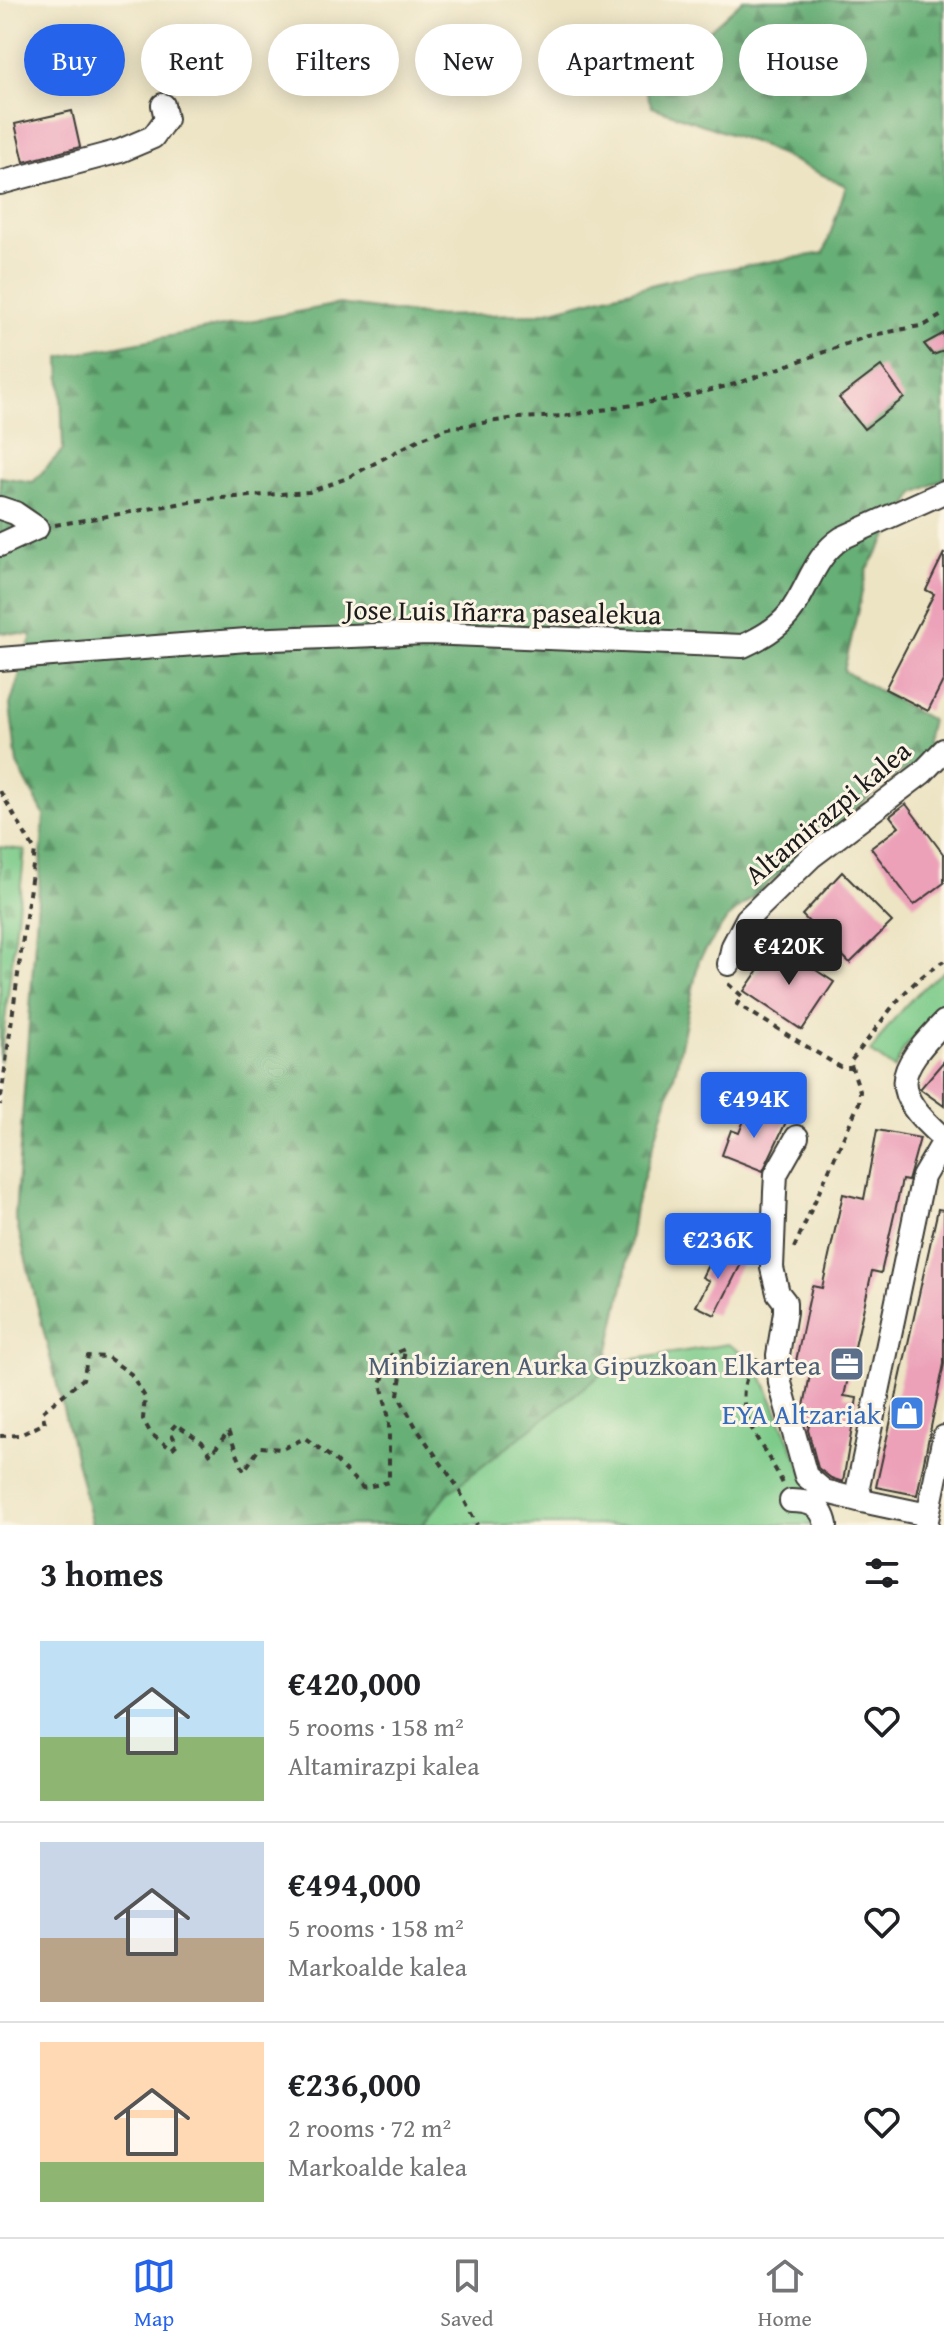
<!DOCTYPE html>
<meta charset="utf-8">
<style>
:root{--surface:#fff;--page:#f2f2f2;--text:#202124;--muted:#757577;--line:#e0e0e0;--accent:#2563eb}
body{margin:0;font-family:"Gentium Book Plus",serif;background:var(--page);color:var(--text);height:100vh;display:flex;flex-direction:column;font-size:30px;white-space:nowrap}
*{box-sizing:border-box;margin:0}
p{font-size:26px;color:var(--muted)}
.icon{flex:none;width:44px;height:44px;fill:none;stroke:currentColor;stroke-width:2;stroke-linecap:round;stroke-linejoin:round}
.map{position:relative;height:1525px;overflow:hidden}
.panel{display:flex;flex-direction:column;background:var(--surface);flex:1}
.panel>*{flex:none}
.banner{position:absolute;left:24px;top:24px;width:896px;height:72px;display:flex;gap:16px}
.price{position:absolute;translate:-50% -68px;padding:0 18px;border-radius:8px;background:var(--accent);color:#fff;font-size:26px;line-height:52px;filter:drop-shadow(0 2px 4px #0008)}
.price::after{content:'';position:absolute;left:50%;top:48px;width:24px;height:18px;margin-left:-12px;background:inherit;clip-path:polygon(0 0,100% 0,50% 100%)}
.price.current{background:#222;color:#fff}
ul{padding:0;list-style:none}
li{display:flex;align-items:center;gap:24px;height:200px;padding:0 40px}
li+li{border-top:2px solid var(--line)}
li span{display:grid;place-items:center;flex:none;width:224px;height:160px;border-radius:0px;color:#555}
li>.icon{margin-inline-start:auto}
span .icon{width:96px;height:96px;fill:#fffc;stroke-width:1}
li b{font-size:34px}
h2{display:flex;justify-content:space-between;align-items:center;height:96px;padding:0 40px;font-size:34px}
.chip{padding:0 28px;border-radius:36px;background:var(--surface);box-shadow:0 4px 20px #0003;font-size:28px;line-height:72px}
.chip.current{background:var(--accent);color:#fff}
.menu{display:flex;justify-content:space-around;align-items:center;height:112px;border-top:2px solid var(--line);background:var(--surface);font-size:22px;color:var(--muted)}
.menu a{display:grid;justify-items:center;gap:4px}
.menu .current{color:var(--accent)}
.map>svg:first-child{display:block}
</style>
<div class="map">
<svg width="944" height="1525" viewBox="0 0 944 1525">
<defs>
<pattern id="forest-firs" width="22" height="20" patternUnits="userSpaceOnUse" patternTransform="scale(2)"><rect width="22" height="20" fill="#66af76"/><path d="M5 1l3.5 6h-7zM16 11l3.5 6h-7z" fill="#538e60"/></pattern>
<pattern id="cemetery-stones" width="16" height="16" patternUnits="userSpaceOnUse" patternTransform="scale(2)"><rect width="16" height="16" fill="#7dcb8a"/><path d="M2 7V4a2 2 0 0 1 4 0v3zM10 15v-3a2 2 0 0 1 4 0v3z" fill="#6bae76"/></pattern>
</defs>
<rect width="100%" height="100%" fill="#fcf5e5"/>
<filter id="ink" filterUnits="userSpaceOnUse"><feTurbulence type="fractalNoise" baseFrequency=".0125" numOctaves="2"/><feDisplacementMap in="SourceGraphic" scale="16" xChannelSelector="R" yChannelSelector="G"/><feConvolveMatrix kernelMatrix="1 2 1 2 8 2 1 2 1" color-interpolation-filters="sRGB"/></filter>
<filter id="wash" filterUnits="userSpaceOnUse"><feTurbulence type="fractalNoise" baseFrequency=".006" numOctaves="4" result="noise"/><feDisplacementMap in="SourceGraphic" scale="32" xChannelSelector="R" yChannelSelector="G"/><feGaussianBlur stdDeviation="1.8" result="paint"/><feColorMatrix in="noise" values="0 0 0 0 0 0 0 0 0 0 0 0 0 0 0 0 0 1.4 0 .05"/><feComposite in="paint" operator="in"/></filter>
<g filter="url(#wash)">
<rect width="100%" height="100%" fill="#ede4c4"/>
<path fill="url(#forest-firs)" stroke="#416649" stroke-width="2" d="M743 0H944V479L915 493 867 570 844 671 931 720 926 741 931 746 924 759 888 781 727 919 699 960 676 1069 635 1207 625 1277 604 1372 448 1493 422 1525H92L15 1216 44 815 17 764 10 705 32 635 0 632V477L33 482 63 450 60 357 339 304 429 316 536 314 694 274 824 253 846 186 758 144 652 107 645 88Z"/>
<path fill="url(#cemetery-stones)" stroke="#4c7453" stroke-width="2" d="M0 847 25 850 0 1062Z"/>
<path fill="#7dcb8a" stroke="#4c7453" stroke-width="2" d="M944 971V1002L904 1049 894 1069 871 1052C893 1017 911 996 944 971Z
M728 1344 756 1362 826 1525H422L448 1493 617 1362Z"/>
<g id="blocks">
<path fill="#eca1b9" d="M72 111 80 147 24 162 15 124Z
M944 333V351L933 355 924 344Z
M881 366 904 398 864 429 839 398Z
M944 553V679L928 711 885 689 934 594 926 590Z
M906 804 944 855V883L914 905 871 848 899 827 890 816Z
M842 872 892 922 850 963 802 915Z
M776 944 834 982 802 1030 744 991Z
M944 1061V1106L920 1089Z
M749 1108 786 1122 763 1171 722 1155 731 1130 739 1133Z
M877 1130 920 1138 908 1181 902 1180 881 1273 872 1271 844 1396 857 1398 843 1482 831 1478 818 1468 808 1430 810 1420 805 1419 803 1412 812 1364 796 1361 812 1286 822 1288 843 1194 864 1199Z
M938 1209 944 1210V1364L917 1495 876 1487Z
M716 1249 742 1262 715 1315 696 1306 709 1281 702 1277Z"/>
</g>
</g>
<g filter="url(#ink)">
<use href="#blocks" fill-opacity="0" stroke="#3b3a35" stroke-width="2"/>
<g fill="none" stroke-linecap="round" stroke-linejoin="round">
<defs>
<path id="minor" d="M0 183 120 151 153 137 166 119 163 105
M0 508 15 513 37 528 0 545
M0 659 247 640 428 633 743 646C760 638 777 629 789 614 809 588 813 557 842 538L944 492
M729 964 733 946 747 919 811 857 922 773 944 750
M944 1022C895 1073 888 1090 944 1139
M797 1137 776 1174 775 1192 772 1268 778 1293 785 1302V1312L778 1355 780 1383 806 1476 824 1491 862 1501
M791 1501C810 1501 822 1505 826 1525
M928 1515 862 1501 858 1487 923 1177 944 1141
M926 1525 944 1437"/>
</defs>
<use href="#minor" stroke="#3b3a35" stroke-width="26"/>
<path stroke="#3b3a35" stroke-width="4" stroke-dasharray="6 6" stroke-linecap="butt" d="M55 525 207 499 309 492 347 478 420 439 448 428 516 418 564 416 683 397 739 383 868 336 925 325 944 314
M0 791 35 851 0 1105
M728 984 742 996 737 1004 842 1068H851
M794 1248 859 1103 860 1091 850 1062C883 1023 898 989 944 961
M758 1358C755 1363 750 1369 748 1374 731 1416 767 1448 783 1484
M0 1436 20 1435 45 1423 42 1412 83 1379 88 1356 107 1357 131 1374 145 1397 143 1419 151 1434 172 1449 177 1444 170 1431 176 1424 202 1442 211 1455 228 1431 244 1471 260 1447 282 1449 305 1438 335 1460 363 1488 389 1482V1419L381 1383 391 1355 405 1349 398 1395 417 1429 457 1486 477 1525"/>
<use href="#minor" stroke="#fff" stroke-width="22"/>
</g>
</g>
<defs>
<symbol id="office-square" viewBox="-11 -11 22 22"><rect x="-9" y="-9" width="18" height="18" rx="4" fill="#5c6f8a" stroke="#fcf5e5"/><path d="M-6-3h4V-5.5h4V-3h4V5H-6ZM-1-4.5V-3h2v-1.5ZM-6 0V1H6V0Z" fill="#fff"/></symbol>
<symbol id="shop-square" viewBox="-11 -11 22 22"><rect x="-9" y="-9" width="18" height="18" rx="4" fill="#3f7fe0" stroke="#fcf5e5"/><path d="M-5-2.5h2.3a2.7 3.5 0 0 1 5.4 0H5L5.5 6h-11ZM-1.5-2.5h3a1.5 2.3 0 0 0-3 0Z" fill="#fff"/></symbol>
</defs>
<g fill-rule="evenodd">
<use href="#office-square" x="827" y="1344" width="40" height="40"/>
<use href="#shop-square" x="887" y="1393" width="40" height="40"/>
</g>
<g text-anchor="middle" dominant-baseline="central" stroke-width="6" stroke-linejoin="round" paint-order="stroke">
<g font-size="28" fill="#1c1c1c" stroke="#fcf5e5">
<text transform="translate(503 611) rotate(1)">Jose Luis Iñarra pasealekua</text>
<text transform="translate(827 812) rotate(-40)">Altamirazpi kalea</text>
</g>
<g font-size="28" fill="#4e5e75" stroke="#fcf5e5" text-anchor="end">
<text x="821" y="1364">Minbiziaren Aurka Gipuzkoan Elkartea</text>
</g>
<g font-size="28" fill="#366cbe" stroke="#fcf5e5" text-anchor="end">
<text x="881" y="1413">EYA Altzariak</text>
</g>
</g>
</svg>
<b class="price current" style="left:789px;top:987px">€420K</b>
<b class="price" style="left:754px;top:1140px">€494K</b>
<b class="price" style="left:718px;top:1281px">€236K</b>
<div class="banner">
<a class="chip current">Buy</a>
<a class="chip">Rent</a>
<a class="chip">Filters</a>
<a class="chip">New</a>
<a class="chip">Apartment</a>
<a class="chip">House</a>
</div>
</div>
<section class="panel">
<h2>3 homes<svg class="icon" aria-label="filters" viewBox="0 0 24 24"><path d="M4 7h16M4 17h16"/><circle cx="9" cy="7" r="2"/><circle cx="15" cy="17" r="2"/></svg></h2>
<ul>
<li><span style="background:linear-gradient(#bfe0f5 60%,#8fb573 0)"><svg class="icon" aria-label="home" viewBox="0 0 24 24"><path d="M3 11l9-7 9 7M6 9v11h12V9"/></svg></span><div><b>€420,000</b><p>5 rooms · 158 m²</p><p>Altamirazpi kalea</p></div><svg class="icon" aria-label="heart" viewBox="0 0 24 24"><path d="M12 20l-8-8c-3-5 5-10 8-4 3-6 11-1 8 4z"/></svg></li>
<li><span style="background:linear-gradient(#c9d6e8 60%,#b9a48a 0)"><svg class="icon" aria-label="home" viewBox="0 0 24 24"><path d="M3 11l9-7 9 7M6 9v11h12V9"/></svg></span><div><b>€494,000</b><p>5 rooms · 158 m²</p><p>Markoalde kalea</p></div><svg class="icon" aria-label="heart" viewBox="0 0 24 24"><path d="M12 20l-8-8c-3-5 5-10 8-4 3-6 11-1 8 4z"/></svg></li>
<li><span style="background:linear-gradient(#ffd9b3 75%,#8fb573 0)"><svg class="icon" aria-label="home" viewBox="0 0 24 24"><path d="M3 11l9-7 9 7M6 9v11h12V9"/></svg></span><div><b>€236,000</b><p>2 rooms · 72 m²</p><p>Markoalde kalea</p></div><svg class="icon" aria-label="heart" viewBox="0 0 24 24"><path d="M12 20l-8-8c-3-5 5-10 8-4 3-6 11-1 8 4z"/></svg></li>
</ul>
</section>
<nav class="menu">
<a class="current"><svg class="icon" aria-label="map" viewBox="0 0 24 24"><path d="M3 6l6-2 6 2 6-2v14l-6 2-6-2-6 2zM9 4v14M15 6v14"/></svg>Map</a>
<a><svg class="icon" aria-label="saved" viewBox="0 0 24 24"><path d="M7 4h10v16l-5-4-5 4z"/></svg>Saved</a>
<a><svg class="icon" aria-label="home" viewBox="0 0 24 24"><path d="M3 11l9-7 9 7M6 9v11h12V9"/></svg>Home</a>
</nav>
